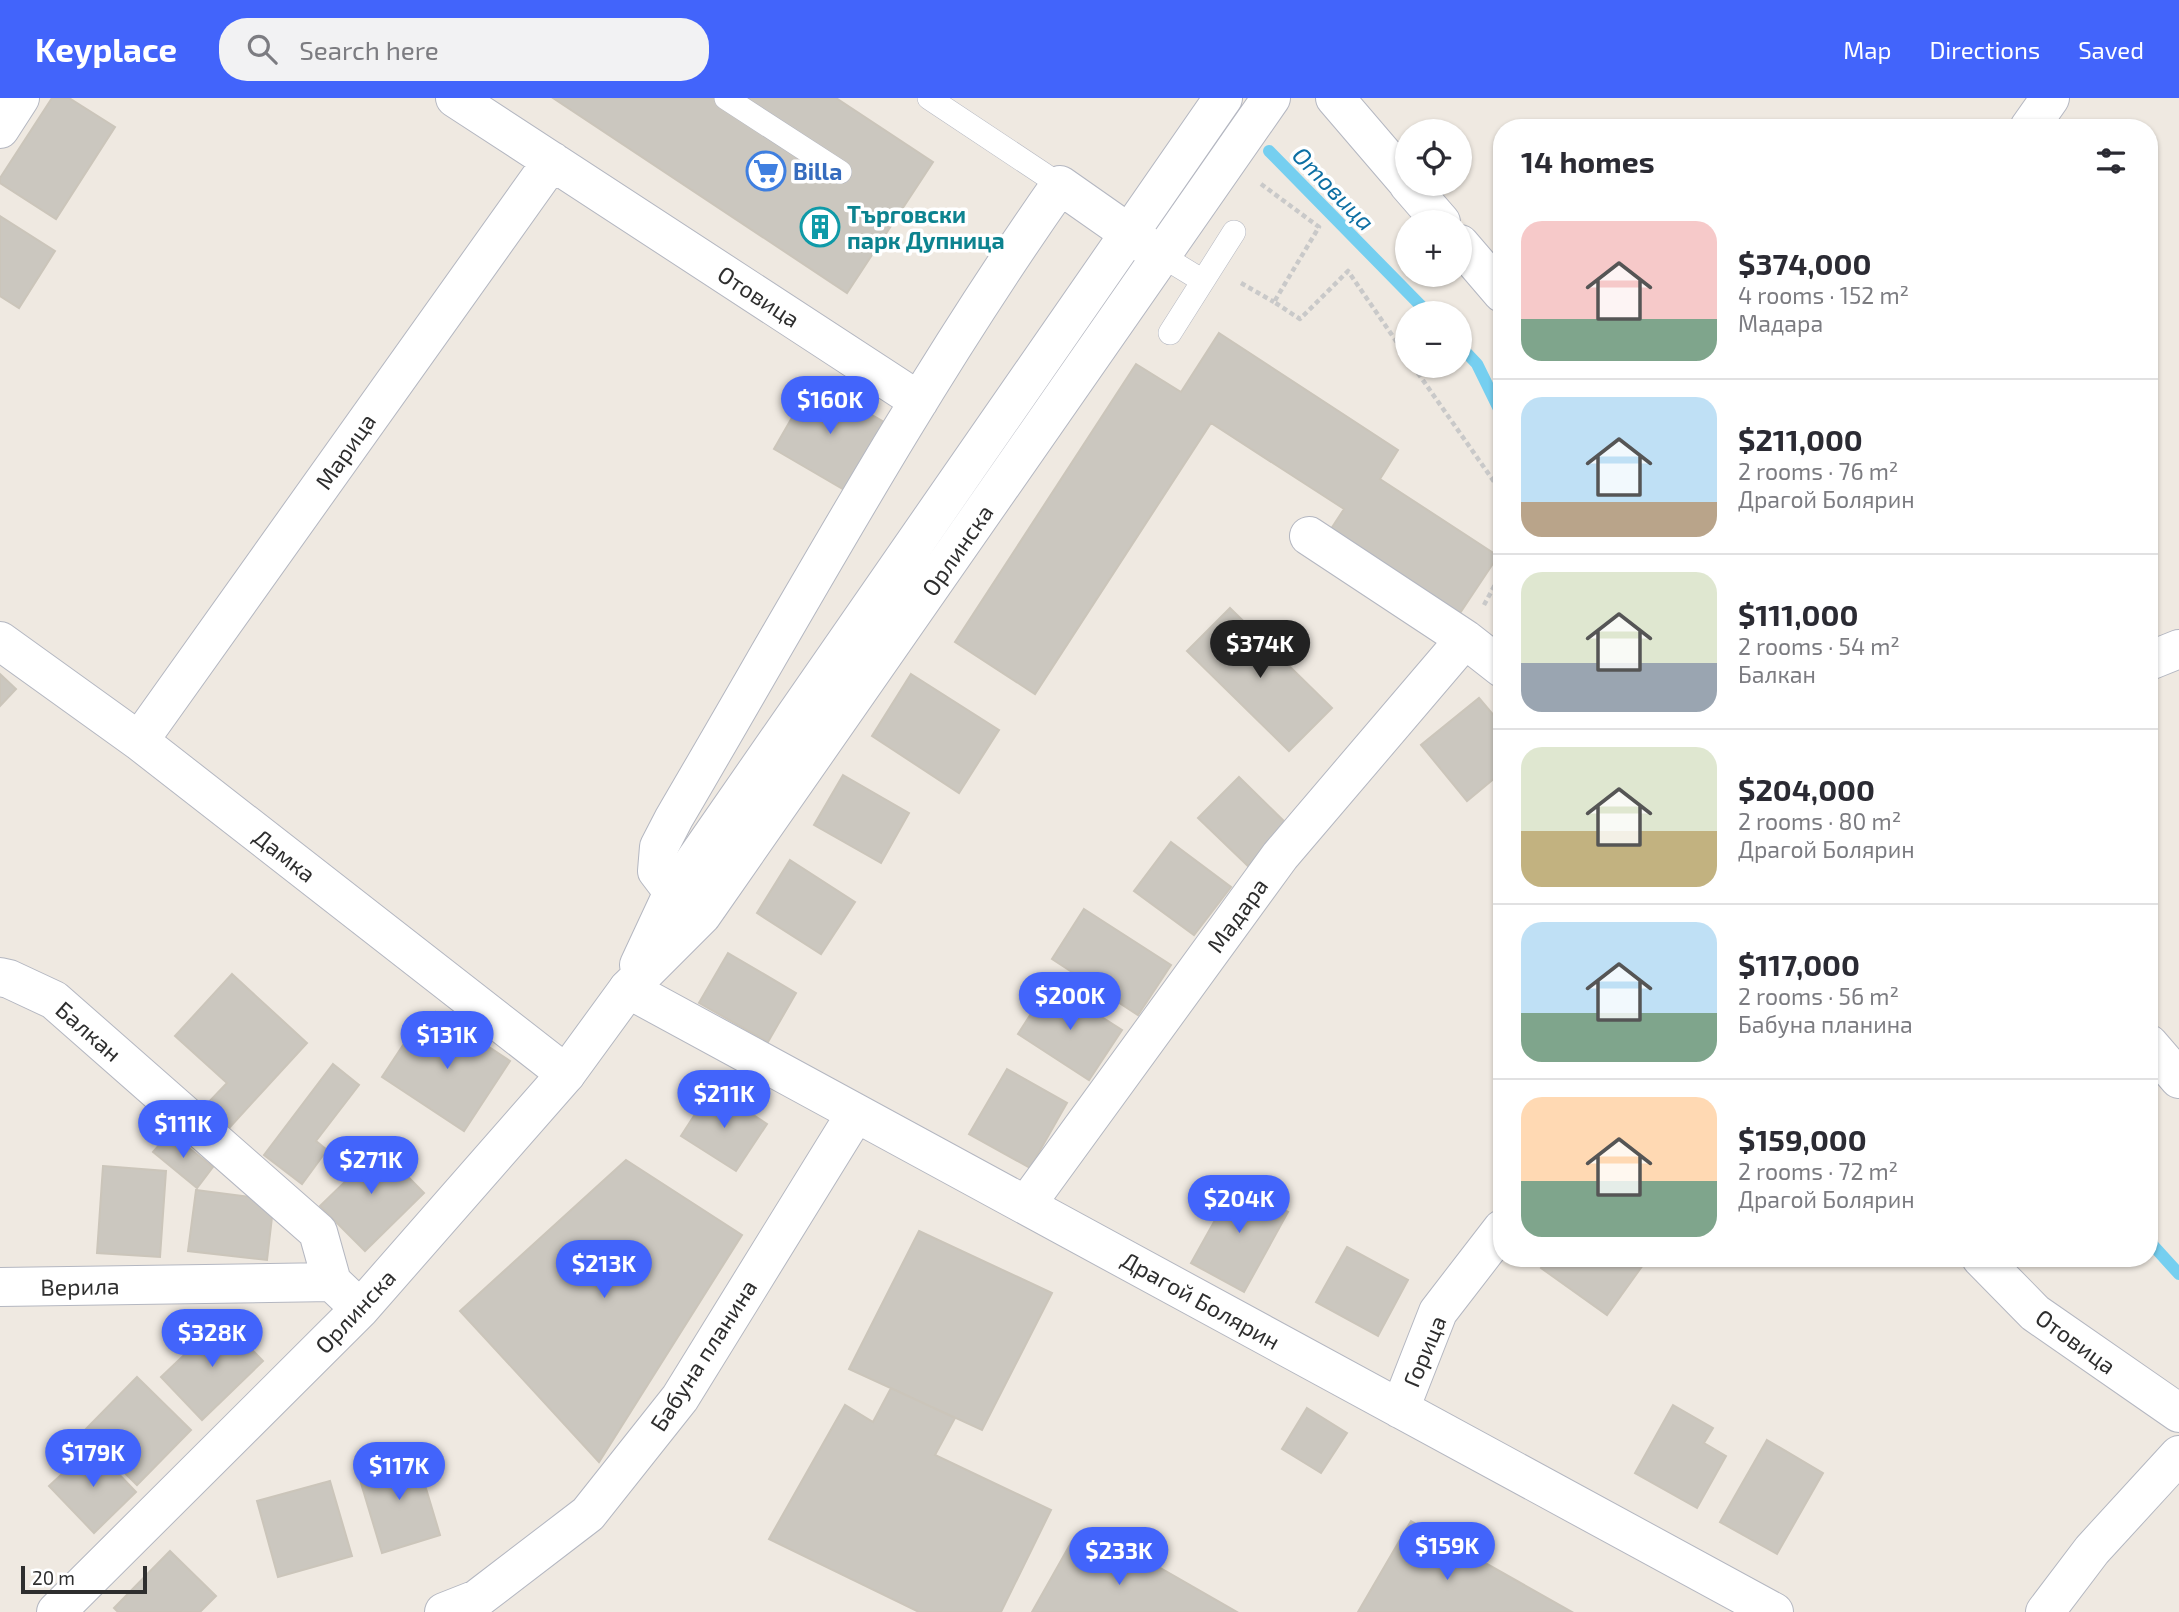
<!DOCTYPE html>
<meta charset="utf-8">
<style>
:root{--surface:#fff;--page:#f2f2f3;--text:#2b2b33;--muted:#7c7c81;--line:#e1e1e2;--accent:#4264fb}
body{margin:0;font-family:"Exo 2",sans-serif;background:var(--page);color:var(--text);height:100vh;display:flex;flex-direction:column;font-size:26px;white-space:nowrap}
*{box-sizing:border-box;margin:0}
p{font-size:23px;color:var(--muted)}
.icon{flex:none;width:38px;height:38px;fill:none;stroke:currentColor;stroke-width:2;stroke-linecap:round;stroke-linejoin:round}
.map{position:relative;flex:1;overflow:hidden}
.details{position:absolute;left:1493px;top:21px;width:665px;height:1148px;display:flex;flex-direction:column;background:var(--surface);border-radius:28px;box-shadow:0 2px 5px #0004}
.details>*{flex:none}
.controls{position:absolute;left:1395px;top:21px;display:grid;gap:14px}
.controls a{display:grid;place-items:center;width:77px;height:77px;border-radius:50%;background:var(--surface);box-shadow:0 2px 5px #0004;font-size:35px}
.scale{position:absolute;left:21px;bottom:18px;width:126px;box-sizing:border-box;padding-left:7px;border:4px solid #2e2e2e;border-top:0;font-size:19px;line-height:24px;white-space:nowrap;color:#2e2e2e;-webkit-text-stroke:5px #fff;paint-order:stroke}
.price{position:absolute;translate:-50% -60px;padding:0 16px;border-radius:24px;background:var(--accent);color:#fff;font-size:23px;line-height:46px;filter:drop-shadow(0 2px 4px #0008)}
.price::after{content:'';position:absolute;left:50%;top:42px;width:21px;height:16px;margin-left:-10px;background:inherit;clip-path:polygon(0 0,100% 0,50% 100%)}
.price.active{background:#222;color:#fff}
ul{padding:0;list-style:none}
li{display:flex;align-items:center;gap:21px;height:175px;padding:0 28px}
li+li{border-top:2px solid var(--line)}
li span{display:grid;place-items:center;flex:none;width:196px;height:140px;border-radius:21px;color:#555}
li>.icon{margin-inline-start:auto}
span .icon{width:84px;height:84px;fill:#fffc;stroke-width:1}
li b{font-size:30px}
h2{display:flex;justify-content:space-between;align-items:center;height:84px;padding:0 28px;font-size:30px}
header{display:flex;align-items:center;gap:42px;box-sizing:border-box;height:98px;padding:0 35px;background:var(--accent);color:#fff}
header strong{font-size:33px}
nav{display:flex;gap:38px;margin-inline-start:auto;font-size:24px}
.search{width:490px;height:63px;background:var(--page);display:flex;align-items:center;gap:18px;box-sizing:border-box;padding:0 24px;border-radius:28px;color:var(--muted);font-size:26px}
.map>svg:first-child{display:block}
</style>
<header>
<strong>Keyplace</strong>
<div class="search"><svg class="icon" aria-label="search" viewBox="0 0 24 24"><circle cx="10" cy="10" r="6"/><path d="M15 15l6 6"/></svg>Search here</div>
<nav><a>Map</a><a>Directions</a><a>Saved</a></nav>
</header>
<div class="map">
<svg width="2179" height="1514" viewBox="0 0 2179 1514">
<rect width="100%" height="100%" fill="#efe9e1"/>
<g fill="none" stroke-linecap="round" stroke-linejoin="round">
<path stroke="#75cff0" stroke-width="12" d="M1269 53 1428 215
M1460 248 1477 266 1502 317
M2149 1143 2179 1176"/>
</g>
<path fill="#cbc7bf" stroke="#cbc5ba" stroke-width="2" d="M52 0H69L115 29 56 121 0 85V80Z
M553 0H836L933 64 847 195Z
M0 118 55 153 19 210 0 198Z
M1219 235 1398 352 1380 381 1498 458 1458 518 1329 434 1344 411 1211 325 1035 596 955 544 1136 266 1181 294Z
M813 283 886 325 846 393 774 351Z
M1230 510 1332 610 1289 653 1187 553Z
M0 576 16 591 0 608Z
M911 576 999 632 959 695 872 638Z
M1479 600 1502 627V674L1467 703 1421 647Z
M843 677 909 715 881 765 814 727Z
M1239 679 1288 727 1248 768 1198 720Z
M1171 744 1231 789 1194 837 1134 793Z
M790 762 855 804 821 856 757 815Z
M1084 811 1171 867 1138 917 1052 861Z
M728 855 796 895 768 944 699 905Z
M232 876 307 945 230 1029 206 1007 227 985 175 938Z
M1050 886 1122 932 1089 982 1018 936Z
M436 914 510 963 464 1033 382 979 409 938 417 943Z
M333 966 359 987 316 1043 327 1052 302 1086 264 1057Z
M1007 971 1067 1005 1030 1070 969 1036Z
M712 990 767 1026 736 1073 681 1038Z
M170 1035 213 1069 197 1090 153 1054Z
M370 1040 424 1095 365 1153 320 1108 351 1078 342 1068Z
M626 1062 742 1137 599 1364 460 1213Z
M103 1068 166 1073 160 1159 97 1155Z
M1227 1080 1288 1114 1244 1194 1191 1165 1219 1115 1210 1110Z
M196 1092 274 1102 267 1162 188 1153Z
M919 1133 1052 1195 982 1332 849 1271Z
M1347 1149 1408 1182 1378 1238 1316 1204Z
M1548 1160H1648L1607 1217 1541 1170Z
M222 1221 263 1263 202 1322 161 1279Z
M137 1279 191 1332 137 1387 83 1334Z
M891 1290 955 1320 935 1357 1051 1412 1001 1514H919L769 1441 845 1307 873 1324Z
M1673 1307 1713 1330 1704 1345 1726 1358 1697 1410 1635 1375Z
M1307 1310 1347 1335 1321 1375 1282 1351Z
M1767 1342 1823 1375 1777 1456 1720 1424Z
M92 1348 136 1394 94 1435 49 1388Z
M415 1354 440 1437 382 1455 357 1372Z
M330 1383 352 1458 278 1479 257 1403Z
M1411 1423 1572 1514H1358Z
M1072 1443 1120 1466 1129 1452 1237 1514H1032Z
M170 1453 216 1498 200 1514H118L114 1510Z"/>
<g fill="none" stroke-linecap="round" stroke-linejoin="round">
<defs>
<path id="lane" d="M726 0 840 74
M929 0 1060 87
M1162 158 1203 183
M1170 235 1234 134"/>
<path id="street" d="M455 0 919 303
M1335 0 1407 84
M2029 30 2050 0
M0 31 20 0
M1408 86 1441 124
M1460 146 1502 195
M1309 438 1465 541 1502 570
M0 543 139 643 566 976
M2149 563 2179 551
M139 643 552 63
M698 814 673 794 657 773 659 749 674 720C799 507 918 289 1060 87L1157 155
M0 879 9 881 54 902 318 1134 332 1184
M628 891 1774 1514
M2149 946 2179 981
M1026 1107 1280 758 1465 541
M1981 1160 2035 1215 2179 1315
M0 1189 332 1184 351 1202
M1400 1311 1438 1214 1502 1131
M444 1514 477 1501 588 1416 680 1300 856 1015
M2045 1514 2092 1452 2179 1357"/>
<path id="secondary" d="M639 867 673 794 1223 0
M56 1514 360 1211 566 976 628 891 702 817 1271 0"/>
</defs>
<use href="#lane" stroke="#b4b7c1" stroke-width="24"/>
<use href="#street" stroke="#b4b7c1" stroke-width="40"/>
<use href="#secondary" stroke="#b4b7c1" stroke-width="40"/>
<path stroke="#c9c9c9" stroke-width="4.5" stroke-dasharray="5 3.5" stroke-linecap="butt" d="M1261 86 1319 129 1274 204 1300 221 1348 173 1407 259
M1241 185 1274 204
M1413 268 1502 395
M1484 507 1502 474"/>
<use href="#lane" stroke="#fff" stroke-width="23"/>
<use href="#street" stroke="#fff" stroke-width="38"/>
<use href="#secondary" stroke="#fff" stroke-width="38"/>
</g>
<defs>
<symbol id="supermarket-ring" viewBox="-11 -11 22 22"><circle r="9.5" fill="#fff" stroke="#3f7fe0" stroke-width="1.5"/><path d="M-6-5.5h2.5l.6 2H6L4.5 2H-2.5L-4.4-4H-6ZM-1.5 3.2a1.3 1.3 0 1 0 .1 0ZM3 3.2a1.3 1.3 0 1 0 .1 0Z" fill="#3f7fe0"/></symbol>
<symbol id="building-ring" viewBox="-11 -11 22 22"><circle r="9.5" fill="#fff" stroke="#0f9aa8" stroke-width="1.5"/><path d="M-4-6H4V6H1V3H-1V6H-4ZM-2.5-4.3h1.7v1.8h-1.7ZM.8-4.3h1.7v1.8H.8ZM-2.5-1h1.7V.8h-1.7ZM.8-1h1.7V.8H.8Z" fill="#0f9aa8"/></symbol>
</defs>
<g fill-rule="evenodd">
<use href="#supermarket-ring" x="744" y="51" width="44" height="44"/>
<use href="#building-ring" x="798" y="107" width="44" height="44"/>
</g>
<g text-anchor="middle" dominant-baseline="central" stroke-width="7" stroke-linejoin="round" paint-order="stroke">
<g font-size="23" font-weight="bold" fill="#366cbe" stroke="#fff" text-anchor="start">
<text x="793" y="73">Billa</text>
</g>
<g font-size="23" font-weight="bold" fill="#0d838f" stroke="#fff" text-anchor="start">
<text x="847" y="116">Търговски<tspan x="847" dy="26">парк Дупница</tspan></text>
</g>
<g font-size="23" fill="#2e2e2e" stroke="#fff">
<text transform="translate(759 198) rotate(33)">Отовица</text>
<text transform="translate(345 353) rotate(-55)">Марица</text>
<text transform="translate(957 452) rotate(-55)">Орлинска</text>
<text transform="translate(285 757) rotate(38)">Дамка</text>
<text transform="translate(1237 817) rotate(-54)">Мадара</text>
<text transform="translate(89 933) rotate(41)">Балкан</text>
<text transform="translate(80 1188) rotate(-1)">Верила</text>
<text transform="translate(1201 1202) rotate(29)">Драгой Болярин</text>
<text transform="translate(355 1213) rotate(-47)">Орлинска</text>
<text transform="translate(2076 1243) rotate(36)">Отовица</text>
<text transform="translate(1424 1253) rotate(-67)">Горица</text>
<text transform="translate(703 1257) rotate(-57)">Бабуна планина</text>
</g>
<g font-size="24" font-style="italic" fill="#0d6fa3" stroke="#fff">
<text transform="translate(1334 90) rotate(46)">Отовица</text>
</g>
</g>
</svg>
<div class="controls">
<a><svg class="icon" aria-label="locate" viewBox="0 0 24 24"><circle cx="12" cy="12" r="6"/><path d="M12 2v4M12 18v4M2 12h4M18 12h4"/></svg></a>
<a>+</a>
<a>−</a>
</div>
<div class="scale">20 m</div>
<b class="price" style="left:830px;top:338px">$160K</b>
<b class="price active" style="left:1260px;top:582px">$374K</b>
<b class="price" style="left:1070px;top:934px">$200K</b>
<b class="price" style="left:447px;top:973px">$131K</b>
<b class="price" style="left:724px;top:1032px">$211K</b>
<b class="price" style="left:183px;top:1062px">$111K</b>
<b class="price" style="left:371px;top:1098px">$271K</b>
<b class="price" style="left:1239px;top:1137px">$204K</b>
<b class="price" style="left:604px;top:1202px">$213K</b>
<b class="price" style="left:212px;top:1271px">$328K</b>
<b class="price" style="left:93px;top:1391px">$179K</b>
<b class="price" style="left:399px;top:1404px">$117K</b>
<b class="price" style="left:1447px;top:1484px">$159K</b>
<b class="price" style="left:1119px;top:1489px">$233K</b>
<section class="details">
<h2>14 homes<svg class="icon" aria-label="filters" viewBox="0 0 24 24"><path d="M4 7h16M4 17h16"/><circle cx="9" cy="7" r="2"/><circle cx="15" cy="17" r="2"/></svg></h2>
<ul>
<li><span style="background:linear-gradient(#f6c9c9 70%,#7fa58c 0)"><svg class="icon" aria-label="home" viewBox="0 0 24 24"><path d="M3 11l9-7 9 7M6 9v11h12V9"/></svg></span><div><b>$374,000</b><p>4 rooms · 152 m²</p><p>Мадара</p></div></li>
<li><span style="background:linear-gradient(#bfe0f5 75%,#b9a48a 0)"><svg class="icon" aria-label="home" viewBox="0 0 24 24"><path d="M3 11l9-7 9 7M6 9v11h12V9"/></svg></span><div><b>$211,000</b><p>2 rooms · 76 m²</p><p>Драгой Болярин</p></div></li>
<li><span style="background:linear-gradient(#dfe7d0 65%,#9aa5b1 0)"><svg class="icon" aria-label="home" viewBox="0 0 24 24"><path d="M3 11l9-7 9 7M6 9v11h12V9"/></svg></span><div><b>$111,000</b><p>2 rooms · 54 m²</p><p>Балкан</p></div></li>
<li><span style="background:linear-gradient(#dfe7d0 60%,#c2b280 0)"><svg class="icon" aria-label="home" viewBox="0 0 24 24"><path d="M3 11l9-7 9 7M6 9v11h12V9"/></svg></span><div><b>$204,000</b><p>2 rooms · 80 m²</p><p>Драгой Болярин</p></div></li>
<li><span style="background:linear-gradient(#bfe0f5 65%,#7fa58c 0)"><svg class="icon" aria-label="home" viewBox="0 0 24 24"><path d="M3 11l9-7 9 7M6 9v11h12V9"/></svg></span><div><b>$117,000</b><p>2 rooms · 56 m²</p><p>Бабуна планина</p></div></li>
<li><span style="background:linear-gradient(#ffd9b3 60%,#7fa58c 0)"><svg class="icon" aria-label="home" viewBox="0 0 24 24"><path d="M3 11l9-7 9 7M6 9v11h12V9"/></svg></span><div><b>$159,000</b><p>2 rooms · 72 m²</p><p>Драгой Болярин</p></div></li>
</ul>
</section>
</div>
